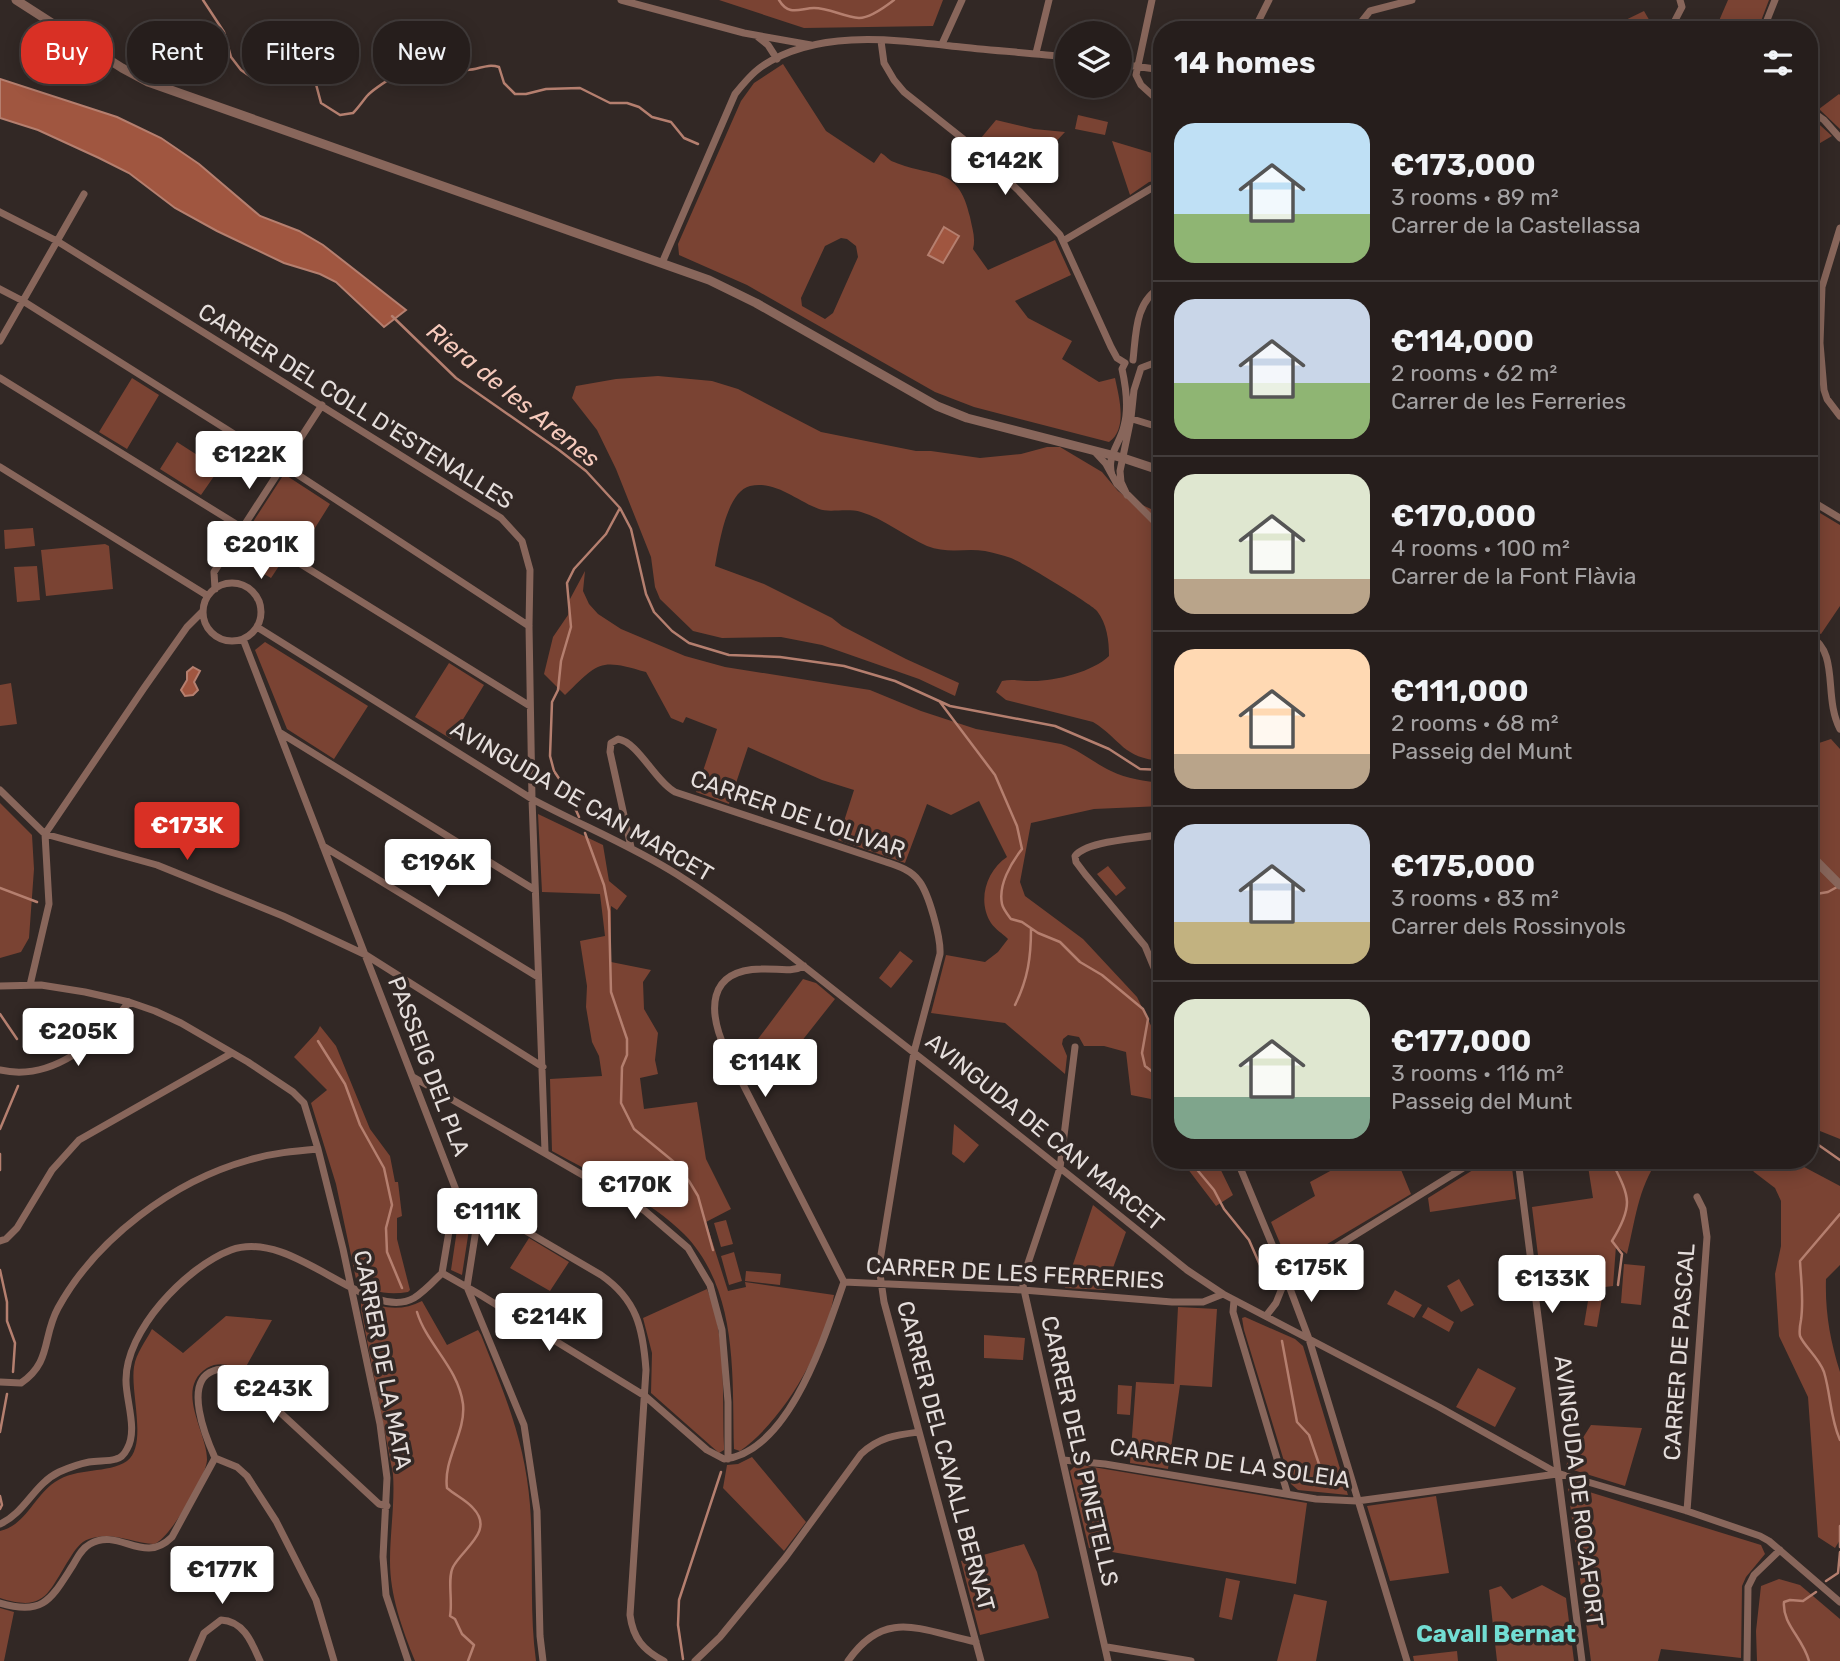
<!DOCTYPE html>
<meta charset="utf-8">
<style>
:root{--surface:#261e1c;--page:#322b29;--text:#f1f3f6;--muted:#a4a2a3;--line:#423c3b;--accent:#d93025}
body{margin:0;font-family:Rubik,sans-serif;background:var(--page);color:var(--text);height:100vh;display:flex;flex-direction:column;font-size:26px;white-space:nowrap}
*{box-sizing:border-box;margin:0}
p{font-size:23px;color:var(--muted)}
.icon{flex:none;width:38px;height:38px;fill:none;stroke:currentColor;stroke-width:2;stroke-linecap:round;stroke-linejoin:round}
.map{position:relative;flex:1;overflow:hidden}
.drawer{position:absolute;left:1153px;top:21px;width:665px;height:1148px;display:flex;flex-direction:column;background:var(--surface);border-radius:28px;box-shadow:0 4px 18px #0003,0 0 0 2px var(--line)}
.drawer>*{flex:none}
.banner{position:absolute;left:21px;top:21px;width:665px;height:63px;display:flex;gap:14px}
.fabs{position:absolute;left:1055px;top:21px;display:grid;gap:14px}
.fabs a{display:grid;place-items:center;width:77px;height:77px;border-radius:50%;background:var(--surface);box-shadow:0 4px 18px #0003,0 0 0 2px var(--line);font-size:35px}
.price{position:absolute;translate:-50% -60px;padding:0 16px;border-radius:7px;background:#fff;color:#222;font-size:23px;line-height:46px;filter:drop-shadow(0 2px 4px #0008)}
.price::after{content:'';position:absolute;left:50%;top:42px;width:21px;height:16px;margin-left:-10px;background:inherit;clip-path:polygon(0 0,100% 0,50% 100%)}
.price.selected{background:var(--accent);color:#fff}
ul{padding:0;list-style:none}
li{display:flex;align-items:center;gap:21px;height:175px;padding:0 21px}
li+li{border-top:2px solid var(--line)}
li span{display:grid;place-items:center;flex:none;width:196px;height:140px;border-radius:21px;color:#555}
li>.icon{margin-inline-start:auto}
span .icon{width:84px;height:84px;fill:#fffc;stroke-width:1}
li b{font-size:30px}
h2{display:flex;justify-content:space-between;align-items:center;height:84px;padding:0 21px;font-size:30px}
.pill{padding:0 24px;border-radius:28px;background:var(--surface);box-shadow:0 4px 18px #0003,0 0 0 2px var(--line);font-size:24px;line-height:63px}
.pill.selected{background:var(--accent);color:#fff}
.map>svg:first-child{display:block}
</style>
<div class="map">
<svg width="1840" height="1661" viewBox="0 0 1840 1661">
<rect width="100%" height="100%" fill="#322825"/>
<path fill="#7a4333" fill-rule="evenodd" d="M719 0H943L933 26 804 28Z
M1728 0H1769L1761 21 1733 30H1715Z
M1644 11 1655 30H1605Z
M783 64 826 131 874 163 881 153C887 156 888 160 894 162 934 179 958 164 970 217 972 228 976 238 973 249L988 270 1055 240 1071 275 1015 301 1028 318 1072 341 1062 359 1099 382 1115 378C1119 397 1128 429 1109 442L974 407 935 392 747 285 679 255 678 244 741 101 754 83ZM841 238 847 239 856 246 858 257 833 313 825 319 802 306 801 298 825 246Z
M1839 94 1840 95V129L1819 109Z
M1078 115 1108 122 1105 135 1075 129Z
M1810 116 1832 136 1810 149Z
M996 120 1034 129 1065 132 1018 182 976 144Z
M1112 141 1162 156V172L1154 181 1149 182 1130 195Z
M1810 291 1815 292 1817 359H1810Z
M658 376 712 381 738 389 821 432 916 451H931L980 458 1021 454 1047 447H1060L1102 472 1118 491 1129 499 1162 514V761C1122 758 1122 740 1093 722L1006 700 996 692 1002 681C1012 679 1020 681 1030 681 1052 682 1093 672 1109 656 1109 640 1107 624 1097 611 1093 605 1020 561 1011 558 1003 555 994 553 985 551 966 548 947 554 927 546 905 536 884 519 861 512 848 508 828 513 819 509 797 501 775 480 750 486 726 492 719 546 715 566L764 584 832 618 842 626 906 659 959 683 955 696 919 679 822 645 781 637 722 638 693 631 660 599 655 587 651 557 616 469 597 430 572 398 576 386 616 379Z
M132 378 159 395 127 449 99 432Z
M177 442 219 469 201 495 160 469Z
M284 474 330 504 298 555 251 525Z
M1810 507 1840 525V606L1821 634 1810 630Z
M33 528 35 546 5 549 4 530Z
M105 544 109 546 113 589 46 596 41 550Z
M252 551 279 566 271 578 245 563Z
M37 566 40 600 17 602 14 567Z
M585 571 583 591 589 604 598 614 621 629 685 656 725 667 870 690 921 711 976 729 1061 744C1080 750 1094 763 1111 771 1127 779 1145 781 1162 783V806L1094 809 1031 823 1020 882 1025 896 1083 939 1137 997 1162 1048V1119L1151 1099 1131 1095 1126 1052 1104 1046H1084L1079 1037 1068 1035 1063 1039 1062 1044 1067 1056 1065 1074 1005 1023 931 1013 946 955 985 962 998 952 1008 939C1003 934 995 929 991 923 977 901 986 871 1007 857L979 801 951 815 927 804 905 863 838 840 854 790 822 780 748 747 729 804 696 792 717 729 686 717 683 723 671 718 646 672C599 658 599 662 565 695L544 674 553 637 568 615 570 599Z
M265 642 368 706 334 759 287 729 255 650Z
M449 663 484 685 451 739 415 717Z
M11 683 17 724 0 726V685Z
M1831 739 1840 749V1139L1810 1127V746Z
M0 803 32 835 34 869 29 938 21 952 0 958Z
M538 814 603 845 609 881 627 896 617 910 611 906V962L651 970 643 982 644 1009 658 1033 655 1060 658 1074 640 1078 644 1109 697 1102 706 1159 731 1209 706 1222 728 1291 746 1287 745 1282 834 1295C825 1348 784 1420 740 1451L734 1449C732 1377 739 1290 684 1234 652 1201 593 1174 552 1151L550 1079 602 1076 599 1056 592 1042 586 1007 587 986 580 941 605 936 600 894 542 892Z
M1108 866 1126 888 1116 896 1097 874Z
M900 951 913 961 891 988 879 978Z
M803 979 816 983 835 999 786 1061 758 1039Z
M320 1026 336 1046 370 1129 390 1156 395 1182H398L402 1216 397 1218V1239L410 1290 408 1292C389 1295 370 1293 356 1279L336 1184 311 1103 327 1090 294 1057 317 1032Z
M954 1124 979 1145 964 1163 952 1154Z
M1181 1160H1216L1233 1195 1216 1206Z
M1328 1160H1397L1411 1194 1292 1265 1288 1262 1271 1222 1315 1196 1310 1182 1332 1170Z
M1489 1160H1511L1516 1199 1430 1212 1428 1198Z
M1587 1160H1658C1638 1188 1635 1222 1627 1254L1616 1246 1613 1286 1543 1295 1532 1207 1593 1198Z
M1745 1160H1791L1840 1186V1265L1826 1279C1825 1312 1830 1340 1840 1372V1540L1835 1548 1818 1537 1808 1397 1779 1336 1775 1274 1781 1246V1201L1775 1188 1754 1172Z
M461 1203 472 1210 462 1275 451 1270Z
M1093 1205 1126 1232 1105 1290 1065 1288Z
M726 1220 733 1244 721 1247 714 1223Z
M529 1238 569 1262 550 1291 510 1268Z
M734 1252 742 1281 729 1285 721 1256Z
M1624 1264 1645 1266 1641 1305 1621 1303Z
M746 1271 781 1274 780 1285 745 1281Z
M1459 1279 1474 1305 1461 1312 1447 1286Z
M707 1289C727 1337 722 1395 724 1446V1450L719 1453 651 1393 652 1353 643 1318Z
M1395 1290 1422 1305 1414 1318 1387 1304Z
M1589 1295 1602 1298 1597 1327 1584 1325Z
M365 1301C384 1309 403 1311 422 1301L447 1345 478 1330 481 1335C504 1393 525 1440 530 1505 534 1557 529 1609 536 1661H415C402 1628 390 1596 390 1561 390 1532 395 1503 393 1474L361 1310V1303Z
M1178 1307 1217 1309 1212 1387 1180 1385 1168 1469 1130 1463 1136 1382 1174 1384Z
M1428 1307 1454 1322 1449 1332 1422 1317Z
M226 1316 272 1320 243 1372C231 1365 220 1361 207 1368 174 1389 207 1432 207 1459 208 1474 169 1540 154 1544 132 1543 112 1531 89 1539 80 1542 75 1550 70 1558 48 1592 46 1613 0 1598V1531C26 1525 34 1496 55 1482 77 1467 108 1474 127 1461 148 1445 130 1392 134 1367 136 1353 146 1341 152 1329L183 1353Z
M1245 1317 1295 1339 1303 1346 1348 1495 1298 1490 1291 1484 1244 1330 1242 1318Z
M984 1335 1025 1338 1023 1360 984 1358Z
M1478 1368 1516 1388 1495 1427 1456 1407Z
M1118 1385 1132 1386 1130 1415 1117 1414Z
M1591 1425 1642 1428 1625 1486 1570 1469 1566 1465 1568 1462H1572V1455Z
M752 1457 806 1522 784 1551 723 1488 727 1465 738 1464Z
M1081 1465 1307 1503 1296 1584 1089 1548 1070 1471 1074 1467Z
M1570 1486 1761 1545 1765 1554 1746 1577 1742 1586 1741 1658 1661 1649 1658 1661H1591L1568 1489Z
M1436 1496 1449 1573 1390 1581 1367 1506Z
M1024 1544 1037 1572 1049 1618 980 1635 961 1561Z
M1226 1578 1240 1581 1232 1620 1219 1617Z
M1779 1579 1800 1585 1840 1619V1661H1757L1756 1631 1761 1586Z
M1542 1585 1566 1598 1574 1661H1497L1489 1590 1501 1586 1512 1599Z
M1294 1594 1327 1601 1316 1661H1277Z
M0 1608 14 1612 4 1661H0Z
M1457 1651 1458 1661H1414L1413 1656Z"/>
<path fill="#a05640" stroke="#b57f6f" stroke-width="2" d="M0 79 117 117 161 138 199 164 260 216 299 231 323 245 406 310 384 327 336 282 320 274 284 263 217 231 175 208 129 173 99 158 38 130 0 118Z
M944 227 959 236 943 263 928 255Z
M193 667 200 671 194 682 198 690 193 695 185 696 181 690 187 680V672Z"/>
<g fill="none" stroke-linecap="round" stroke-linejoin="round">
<path stroke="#b57f6f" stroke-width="2.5" d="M203 0 224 32 231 57 241 70 251 77 270 83 279 80 294 68 302 67 313 73 321 103 340 115 353 113C358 108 362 102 367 96 374 88 422 57 431 58 444 60 453 71 467 70 479 70 486 63 499 67L504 83 515 94H526L546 89 580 88 610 103H627L639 107 652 117 671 122 684 138 698 144
M779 0C789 17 801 8 814 8 829 8 844 17 859 18 870 18 885 7 894 0
M392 316 456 378 559 450 586 471 620 508 631 529 646 594 654 612 672 631 689 643 729 655 780 657 844 666 895 681 950 706 1055 726 1109 749 1140 769 1162 770
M940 702 995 775 1017 826 1022 849C1011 863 998 885 1002 904 1003 909 1008 915 1011 919L1022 922 1038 933 1060 942 1080 962 1102 975 1143 1009 1148 1019 1142 1053 1145 1066 1158 1076 1162 1083
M579 817 568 792 554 771 550 756 552 702 558 690 561 661 571 627 567 583 574 569 606 534 620 508
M585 833 604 885 609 911 611 992 627 1039V1055L622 1067 621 1103 634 1129 674 1162 689 1181 698 1196 713 1250
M0 888 37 902
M1810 895 1828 892 1837 887
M1015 1005C1028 979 1031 957 1031 929
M0 1014 17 1039
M318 1041 345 1084 360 1125 384 1168 392 1205 386 1228 387 1252 402 1288
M0 1129 18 1086
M1810 1139 1840 1160
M0 1154V1170
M1189 1160 1214 1190 1224 1209 1249 1240 1263 1272
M1611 1160C1629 1196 1635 1204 1612 1241L1622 1254 1618 1285
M1840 1214 1800 1261C1801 1281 1804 1299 1801 1320 1800 1325 1799 1331 1800 1336 1804 1346 1819 1358 1824 1372 1831 1395 1830 1418 1840 1440
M0 1270 7 1302V1321L15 1343 13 1372
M417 1312C427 1345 458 1367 463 1404 466 1433 443 1459 447 1488 455 1495 466 1500 473 1508 495 1531 463 1548 453 1567 447 1579 453 1601 450 1616L455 1619 462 1634 474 1645 468 1661
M1282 1341 1297 1422 1309 1435 1319 1464 1333 1483
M0 1432 7 1394
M0 1496 2 1505 0 1509
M1840 1526V1547
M1826 1581 1838 1573 1840 1552
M683 1659 678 1625 679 1600 721 1472
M1809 1661C1803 1638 1782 1624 1784 1602L1790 1600 1803 1601 1816 1592"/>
<path stroke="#88665b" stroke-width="7" d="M621 0 744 33 811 45
M1152 0 1136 75 1141 85 1162 104
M1254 30 1269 0
M1355 30 1370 11 1412 0
M1670 30 1682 7 1680 0
M1763 30 1775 0
M758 37 768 45 777 59
M881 41 884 63 894 80 904 92 967 142 1019 191 1060 235 1111 347 1117 358 1125 363
M942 44 962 0
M1036 53 1049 0
M1120 64 1162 70
M1810 110 1824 120 1840 138
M0 212 57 241 501 518 522 541 530 570 529 626 532 799 545 1151
M1840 228 1822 287 1820 343 1824 390 1827 399 1840 416
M1063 241 1152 188
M662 263 735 94C743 84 751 74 761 67 817 28 897 40 961 47 996 51 1032 53 1068 57
M0 289 23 301 283 465 529 626
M0 341 84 194
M1133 360C1136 334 1135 300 1162 287
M1141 368 1162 360
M0 378 530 706
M1129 418 1162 428
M1094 451 1106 464 1117 484 1162 529
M0 467 208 596
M1112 475C1106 456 1120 444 1124 426 1129 408 1126 387 1122 369L1125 363
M1127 495 1121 482 1120 471 1131 418 1134 390 1141 368
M1810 500 1840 518
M203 612a29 29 0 1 1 58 0a29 29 0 1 1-58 0Z
M215 589 214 572 322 405
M257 627 532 799C580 825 631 845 678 875 749 920 814 975 881 1027 984 1107 1086 1188 1187 1270L1223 1294 1439 1407 1557 1473 1687 1511 1760 1536 1769 1541 1840 1602
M1810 636C1840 653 1823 697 1840 729
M279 732 535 890
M0 790 45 834 157 865 283 916 366 955 543 1067
M1162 834C1141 839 1087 840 1075 856L1076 862 1085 874 1145 946 1162 987
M323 846 538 977
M631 847 610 752 611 743 618 739C638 742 655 781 675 792L886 862C898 866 911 870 919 881 929 894 941 938 940 954L914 1052 879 1267 884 1302 981 1661
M804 966C790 973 777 968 761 969 706 970 708 1012 726 1051L844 1282
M30 985 49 904 45 834 144 688 187 627 203 611
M0 986 41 985 85 992 129 1002 155 1011 181 1023 248 1062 293 1092 304 1103 318 1149 343 1249 380 1424 387 1478 383 1557 386 1595 408 1661
M1075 1047 1060 1168 1022 1281 1108 1661
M0 1070C53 1082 99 1041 129 1002
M413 1077 645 1211 688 1248 710 1285 722 1330 728 1402V1459
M1237 1160 1286 1278 1309 1339 1407 1661
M1518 1160 1582 1661
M456 1190 601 1275C637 1300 643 1328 646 1370L630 1615C633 1638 643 1650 664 1661
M480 1204 467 1287 524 1425 537 1511 540 1636 543 1661
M0 1241 6 1239 17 1228 52 1170 79 1140 232 1053
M442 1273 479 1294 645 1396 707 1450 724 1459C790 1452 825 1335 844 1282
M1286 1278 1476 1160
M844 1282 1023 1290 1172 1302H1203L1223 1294
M1234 1300 1233 1312 1287 1492
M1266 1316 1276 1303 1286 1278
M0 1382 21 1383C52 1362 42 1337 58 1308 96 1239 173 1181 249 1160 272 1153 295 1151 318 1149
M215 1458C206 1438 183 1382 213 1371 225 1366 234 1373 244 1379L379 1504 387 1506
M1063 1460 1105 1464 1316 1499 1357 1501 1557 1474
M1687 1511 1707 1237 1703 1209 1697 1197
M0 1524C25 1513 34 1484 59 1472 68 1468 79 1464 89 1462 98 1460 107 1462 116 1459 121 1458 125 1453 127 1449 138 1430 126 1401 126 1381 125 1331 186 1267 231 1250 293 1227 368 1324 414 1298 424 1292 434 1281 442 1273L456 1190 243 639
M0 1603C44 1616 51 1599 73 1565 78 1557 81 1549 90 1544 120 1527 143 1566 172 1537L215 1458 237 1467 247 1476 276 1521 316 1600 334 1661
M1107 1647 1191 1661
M192 1661 204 1633 221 1620C244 1621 252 1643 260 1661
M695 1661 720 1637 785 1558 861 1454C879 1437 896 1435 919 1432
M848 1661C885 1607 922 1631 976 1642
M1747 1661 1748 1587 1754 1575 1780 1550"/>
<path stroke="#88665b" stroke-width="9" d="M16 0 122 68 148 82 709 280 756 303 937 406 967 418 1123 458 1162 471
M1810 855 1840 885"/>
</g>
<g text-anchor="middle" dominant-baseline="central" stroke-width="7" stroke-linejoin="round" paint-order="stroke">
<g font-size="23" fill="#e5dedc" stroke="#322825">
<text transform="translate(356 406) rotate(32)">CARRER DEL COLL D'ESTENALLES</text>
<text transform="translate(582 801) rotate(30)">AVINGUDA DE CAN MARCET</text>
<text transform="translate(798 814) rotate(19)">CARRER DE L'OLIVAR</text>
<text transform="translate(429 1066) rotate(69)">PASSEIG DEL PLA</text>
<text transform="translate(1045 1132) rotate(39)">AVINGUDA DE CAN MARCET</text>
<text transform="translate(1015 1273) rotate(3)">CARRER DE LES FERRERIES</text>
<text transform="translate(1679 1352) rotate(-86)">CARRER DE PASCAL</text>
<text transform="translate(383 1360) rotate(79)">CARRER DE LA MATA</text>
<text transform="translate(1080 1451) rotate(77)">CARRER DELS PINETELLS</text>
<text transform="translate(946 1456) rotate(75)">CARRER DEL CAVALL BERNAT</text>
<text transform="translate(1230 1463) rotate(8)">CARRER DE LA SOLEIA</text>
<text transform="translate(1579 1491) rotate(83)">AVINGUDA DE ROCAFORT</text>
</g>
<g font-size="24" font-style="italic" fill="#f6cabc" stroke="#322825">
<text transform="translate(513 395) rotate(39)">Riera de les Arenes</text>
</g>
<g font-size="24" font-weight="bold" fill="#72ddd3" stroke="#322825">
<text x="1496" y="1634">Cavall Bernat</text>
</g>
</g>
</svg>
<div class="fabs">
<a><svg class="icon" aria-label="layers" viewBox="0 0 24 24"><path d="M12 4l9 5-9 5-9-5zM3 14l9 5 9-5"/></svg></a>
</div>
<b class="price" style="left:1005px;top:197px">€142K</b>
<b class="price" style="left:249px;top:491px">€122K</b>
<b class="price" style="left:261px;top:581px">€201K</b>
<b class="price selected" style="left:187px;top:862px">€173K</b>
<b class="price" style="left:438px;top:899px">€196K</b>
<b class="price" style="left:78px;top:1068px">€205K</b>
<b class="price" style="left:765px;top:1099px">€114K</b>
<b class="price" style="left:635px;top:1221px">€170K</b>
<b class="price" style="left:487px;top:1248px">€111K</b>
<b class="price" style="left:1311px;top:1304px">€175K</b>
<b class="price" style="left:1552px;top:1315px">€133K</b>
<b class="price" style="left:549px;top:1353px">€214K</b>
<b class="price" style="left:273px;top:1425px">€243K</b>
<b class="price" style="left:222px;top:1606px">€177K</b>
<div class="banner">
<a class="pill selected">Buy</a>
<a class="pill">Rent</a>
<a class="pill">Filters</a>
<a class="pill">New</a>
</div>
<section class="drawer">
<h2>14 homes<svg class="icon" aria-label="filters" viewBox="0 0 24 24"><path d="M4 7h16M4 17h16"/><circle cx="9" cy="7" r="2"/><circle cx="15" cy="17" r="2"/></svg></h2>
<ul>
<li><span style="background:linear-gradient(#bfe0f5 65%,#8fb573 0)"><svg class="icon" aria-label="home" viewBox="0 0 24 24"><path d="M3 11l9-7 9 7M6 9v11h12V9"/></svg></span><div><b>€173,000</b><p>3 rooms · 89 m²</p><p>Carrer de la Castellassa</p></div></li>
<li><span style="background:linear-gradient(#c9d6e8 60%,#8fb573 0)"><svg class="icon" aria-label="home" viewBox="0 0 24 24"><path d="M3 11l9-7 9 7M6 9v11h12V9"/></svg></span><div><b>€114,000</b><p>2 rooms · 62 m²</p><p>Carrer de les Ferreries</p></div></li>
<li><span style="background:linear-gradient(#dfe7d0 75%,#b9a48a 0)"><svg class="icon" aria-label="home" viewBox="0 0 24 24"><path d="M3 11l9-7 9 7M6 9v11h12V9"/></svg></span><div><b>€170,000</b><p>4 rooms · 100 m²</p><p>Carrer de la Font Flàvia</p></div></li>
<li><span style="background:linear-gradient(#ffd9b3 75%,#b9a48a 0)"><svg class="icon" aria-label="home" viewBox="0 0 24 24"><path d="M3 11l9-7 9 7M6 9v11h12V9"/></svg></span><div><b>€111,000</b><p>2 rooms · 68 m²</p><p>Passeig del Munt</p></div></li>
<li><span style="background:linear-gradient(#c9d6e8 70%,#c2b280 0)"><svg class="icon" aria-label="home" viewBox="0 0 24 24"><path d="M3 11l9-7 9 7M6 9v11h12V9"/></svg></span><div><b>€175,000</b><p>3 rooms · 83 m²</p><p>Carrer dels Rossinyols</p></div></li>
<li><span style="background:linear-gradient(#dfe7d0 70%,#7fa58c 0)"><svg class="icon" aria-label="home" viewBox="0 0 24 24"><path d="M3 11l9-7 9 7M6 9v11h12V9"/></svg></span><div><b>€177,000</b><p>3 rooms · 116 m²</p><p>Passeig del Munt</p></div></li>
</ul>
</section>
</div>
